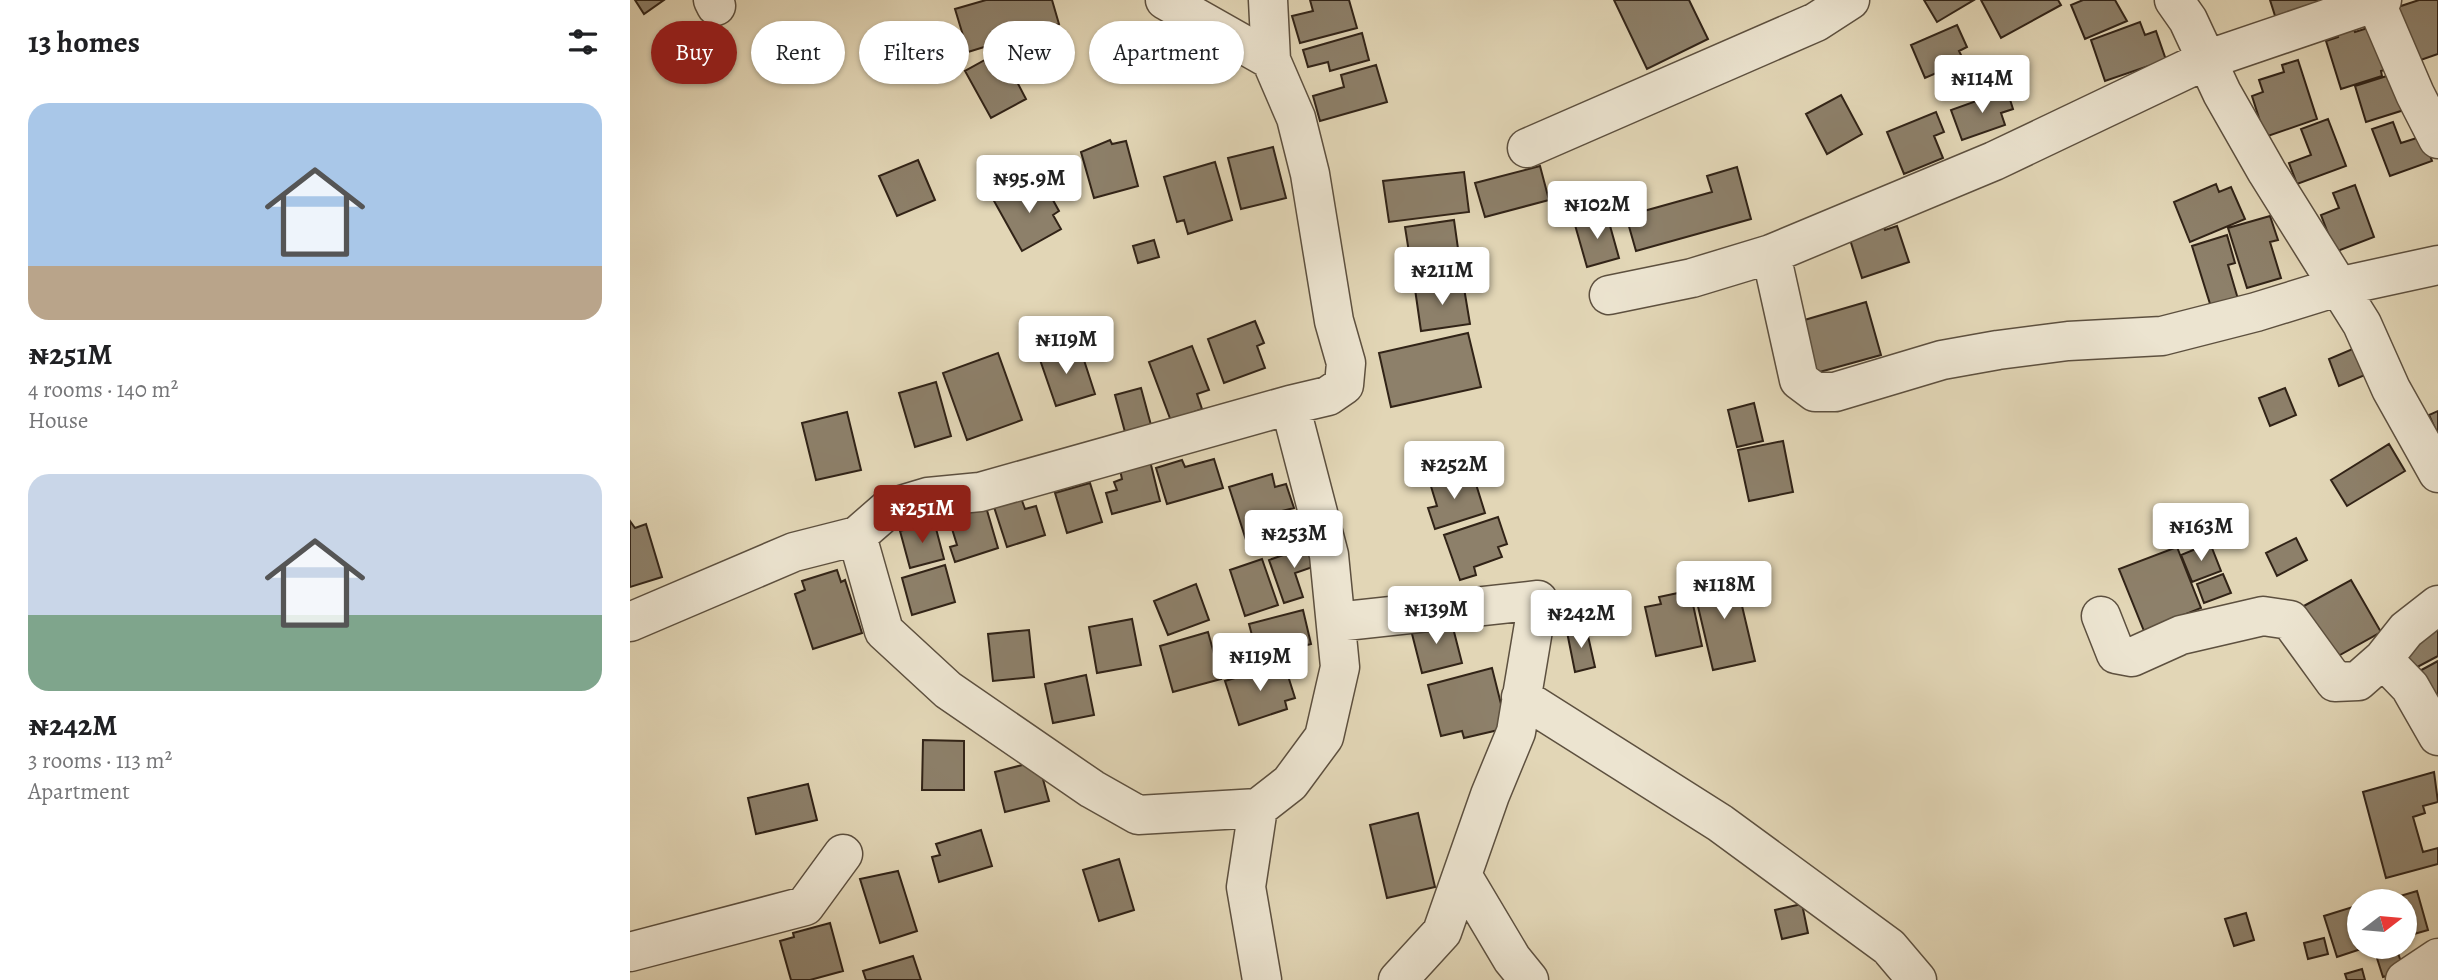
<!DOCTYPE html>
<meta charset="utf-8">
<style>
:root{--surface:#fff;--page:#f6f6f6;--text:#202124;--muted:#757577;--accent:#8f2418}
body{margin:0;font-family:Alegreya,serif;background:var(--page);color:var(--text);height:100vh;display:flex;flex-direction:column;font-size:26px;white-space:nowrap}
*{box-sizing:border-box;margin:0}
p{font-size:23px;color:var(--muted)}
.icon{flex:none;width:38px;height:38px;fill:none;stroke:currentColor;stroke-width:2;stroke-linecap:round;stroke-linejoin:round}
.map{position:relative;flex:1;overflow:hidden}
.details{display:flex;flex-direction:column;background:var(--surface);width:630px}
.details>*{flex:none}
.banner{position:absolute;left:21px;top:21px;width:665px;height:63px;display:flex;gap:14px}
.needle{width:46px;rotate:74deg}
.fabs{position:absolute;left:1717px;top:889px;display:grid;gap:14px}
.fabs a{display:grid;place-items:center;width:70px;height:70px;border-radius:50%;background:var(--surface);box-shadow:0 2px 5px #0004;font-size:35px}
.price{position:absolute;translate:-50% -60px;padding:0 16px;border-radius:7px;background:#fff;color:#222;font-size:23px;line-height:46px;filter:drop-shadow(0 2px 4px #0008)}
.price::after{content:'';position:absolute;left:50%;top:42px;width:21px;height:16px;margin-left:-10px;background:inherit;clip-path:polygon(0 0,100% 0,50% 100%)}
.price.on{background:var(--accent);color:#fff}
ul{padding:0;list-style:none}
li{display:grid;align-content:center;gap:14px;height:371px;padding:0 28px}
li span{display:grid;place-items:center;height:217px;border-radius:21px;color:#555}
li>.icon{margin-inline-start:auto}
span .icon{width:126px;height:126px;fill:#fffc;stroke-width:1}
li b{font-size:30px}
h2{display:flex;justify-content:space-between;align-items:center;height:84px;padding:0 28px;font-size:30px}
.pill{padding:0 24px;border-radius:32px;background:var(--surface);box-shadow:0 2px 5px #0004;font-size:24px;line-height:63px}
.pill.on{background:var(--accent);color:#fff}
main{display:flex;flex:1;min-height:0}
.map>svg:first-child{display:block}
</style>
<main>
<section class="details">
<h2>13 homes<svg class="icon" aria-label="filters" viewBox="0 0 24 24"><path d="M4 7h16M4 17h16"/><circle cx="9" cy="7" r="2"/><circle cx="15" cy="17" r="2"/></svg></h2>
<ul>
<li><span style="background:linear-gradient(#a9c7e8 75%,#b9a48a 0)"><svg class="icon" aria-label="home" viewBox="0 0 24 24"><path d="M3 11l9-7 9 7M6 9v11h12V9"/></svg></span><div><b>₦251M</b><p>4 rooms · 140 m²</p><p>House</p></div></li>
<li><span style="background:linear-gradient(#c9d6e8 65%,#7fa58c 0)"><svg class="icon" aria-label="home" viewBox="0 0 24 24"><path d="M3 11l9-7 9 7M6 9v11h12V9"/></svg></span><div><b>₦242M</b><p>3 rooms · 113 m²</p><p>Apartment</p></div></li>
</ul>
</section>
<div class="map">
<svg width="1808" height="980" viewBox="0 0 1808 980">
<rect width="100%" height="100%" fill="#e2d6b6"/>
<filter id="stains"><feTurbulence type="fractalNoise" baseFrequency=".00286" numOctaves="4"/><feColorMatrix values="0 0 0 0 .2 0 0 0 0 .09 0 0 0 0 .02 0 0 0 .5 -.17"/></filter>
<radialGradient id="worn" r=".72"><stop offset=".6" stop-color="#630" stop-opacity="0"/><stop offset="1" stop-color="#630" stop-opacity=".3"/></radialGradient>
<path fill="#8d806a" stroke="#312317" stroke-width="2" d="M5 0H34L14 14Z
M356 0H422L429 24 338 52 325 9Z
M680 0H719L727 28 670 43 662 16 683 11Z
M984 0H1059L1078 39 1017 69Z
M1294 0H1344L1307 22Z
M1351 0H1428L1431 5 1371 38Z
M1453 0H1485L1497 21 1455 39 1441 5Z
M1640 0H1695L1646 19Z
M1789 0H1808V54L1782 63 1765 8Z
M1510 22 1515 35 1526 31 1536 60 1475 81 1461 40Z
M1327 25 1337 47 1329 51 1334 61 1295 78 1281 45Z
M1723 26 1725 32 1744 26 1758 69 1751 71 1752 76 1711 89 1696 41 1708 37 1707 31Z
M732 33 739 60 700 71 698 62 678 67 673 50Z
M371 51 396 99 361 118 335 71Z
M1668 60 1687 119 1635 137 1622 96 1633 92 1629 80 1654 72 1652 65Z
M746 65 757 102 690 121 683 96 714 87 711 75Z
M1763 74 1774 110 1736 122 1725 86Z
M1377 90 1383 109 1371 113 1375 125 1332 140 1321 110Z
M1211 95 1232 134 1197 154 1176 114Z
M1306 112 1314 132 1304 136 1313 158 1274 174 1257 132Z
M1698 119 1716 166 1667 184 1659 163 1681 155 1671 129Z
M1763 122 1771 143 1793 136 1802 161 1760 176 1742 129Z
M480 140 482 144 496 141 508 186 464 198 451 152Z
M643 147 656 198 611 209 598 158Z
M288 160 305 200 267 216 249 176Z
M585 162 602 220 558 234 554 220 547 222 534 177Z
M910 166 919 200 855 217 845 183Z
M1107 167 1121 219 1006 251 996 216 1082 192 1077 176Z
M834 172 839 212 759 222 753 181Z
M402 180 410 195 418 191 429 211 423 215 431 229 392 251 364 201Z
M1586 184 1589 192 1601 187 1615 219 1560 242 1544 202Z
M1725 185 1744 237 1705 252 1691 215 1709 208 1703 193Z
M977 215 989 258 957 267 945 225Z
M1640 216 1648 240 1640 242 1651 278 1617 288 1598 228Z
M1251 219 1255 230 1267 226 1279 262 1232 278 1217 230Z
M824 220 832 277 784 284 775 227Z
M1597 235 1605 263 1598 265 1608 299 1581 307 1562 246Z
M524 240 529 257 508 263 503 246Z
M833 282 840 324 791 331 785 289Z
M1236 302 1251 355 1186 373 1171 321Z
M625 321 634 343 627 346 635 368 594 383 578 339Z
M838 333 851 387 761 407 749 353Z
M435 345 439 358 452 354 465 394 426 406 408 354Z
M1732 345 1742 372 1709 386 1699 359Z
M562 346 579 390 567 394 572 409 541 421 519 362Z
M368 353 392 420 337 440 313 373Z
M306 382 321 436 285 447 269 393Z
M511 388 521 425 495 432 485 395Z
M1655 388 1666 415 1640 426 1629 398Z
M1124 403 1133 441 1107 447 1098 410Z
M1808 411V435L1799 415Z
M217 412 231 470 186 480 172 423Z
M1153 441 1163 492 1119 501 1108 450Z
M1759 444 1775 471 1717 506 1701 480Z
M584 459 593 488 537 504 526 468 552 460 555 467Z
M520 461 530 501 482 514 476 493 487 490 484 482 492 479 490 470Z
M826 472 830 486 845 481 855 513 805 529 798 508 807 506 799 480Z
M642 474 645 487 656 484 664 508 652 511 658 527 616 540 599 487Z
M460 483 472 522 437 533 425 493Z
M391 498 395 509 406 506 415 535 377 547 364 507Z
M356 507 368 548 325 562 320 547 327 545 319 519Z
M868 517 877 544 868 547 872 557 844 567 846 575 830 580 814 535Z
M0 521 5 528 16 524 32 577 0 587Z
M304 521 314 559 280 568 270 531Z
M1666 538 1677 560 1647 576 1636 553Z
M688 543 694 563 665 573 673 597 654 603 639 560Z
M1580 543 1591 571 1562 582 1551 555Z
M1547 547 1571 608 1514 631 1489 569Z
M632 559 648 605 615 616 600 570Z
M315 565 325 602 282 615 272 578Z
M207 570 211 582 215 580 232 633 183 649 165 594 175 590 172 581Z
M1104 572 1125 661 1083 670 1062 581Z
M1593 574 1601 593 1574 603 1567 584Z
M1721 580 1751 632 1701 660 1672 607Z
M566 584 579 620 538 635 524 601Z
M1048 593 1050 603 1062 600 1072 646 1026 656 1015 607 1031 604 1029 597Z
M673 610 681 644 628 658 619 624Z
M502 619 511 665 467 673 459 627Z
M821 620 832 663 792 673 781 630Z
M1808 624V656L1780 671 1767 646Z
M956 627 965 667 945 672 937 632Z
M399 630 404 677 363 681 358 634Z
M578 632 591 679 543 692 530 646Z
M1808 661V720L1784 674Z
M654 663 665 698 655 701 657 709 609 725 595 681Z
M862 668 877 728 834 738 832 731 811 736 798 685Z
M456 675 464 715 423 723 415 684Z
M293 740 334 741V790H292Z
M408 761 419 801 375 812 365 772Z
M1804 772 1808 802 1793 806 1795 813 1783 817 1793 852 1808 848V864L1756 878 1733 792Z
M178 784 187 820 126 834 118 798Z
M788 813 805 887 757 898 740 825Z
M351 830 362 866 309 882 302 857 310 855 306 844Z
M489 859 504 910 469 921 453 870Z
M268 871 287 931 250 943 230 879Z
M1787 891 1798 930 1774 937V901L1760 899Z
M1172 904 1178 933 1152 939 1145 910Z
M1729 905V947H1737L1707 957 1694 916Z
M1616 913 1624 940 1604 946 1595 919Z
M200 923 213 971 180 980H161L150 941 164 937 163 933Z
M1694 938 1698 954 1678 959 1674 943Z
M1760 947H1766L1774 971 1753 977 1745 952Z
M283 956 291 980H236L233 971Z
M1732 969 1735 980H1717L1715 974Z"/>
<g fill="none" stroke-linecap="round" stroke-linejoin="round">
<defs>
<path id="minor" d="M83 0 86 6
M535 0 641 60
M638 0 641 60 666 118 680 174 704 321 716 363 714 385 698 396 660 405
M1544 0 1558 20 1592 93 1637 172 1732 324 1761 389 1808 473
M1746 3 1785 94 1808 139
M897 148 1186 22 1220 0
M1141 254 1169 380 1185 392H1205L1312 360 1368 350 1438 341 1532 336 1626 312 1707 287 1808 265
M979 295 1062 278 1141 254 1364 161 1576 60 1752 0
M1471 616 1486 654 1502 657 1551 635 1633 616 1660 620 1705 682 1728 681 1753 659 1776 630 1808 605
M0 622 164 552 227 536 258 509 298 497 350 492 660 405 699 555 710 667 694 737 660 783 628 808 508 815 462 789 318 690 254 631 227 536
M706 622 908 600 886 732 860 795 812 932 768 980
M1753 659 1780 687 1808 736
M891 697 1090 823 1259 947 1287 980
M628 808 616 887 632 980
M832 875 882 959 899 980
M0 952 175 906 213 854
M1775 980 1808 958"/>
</defs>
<use href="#minor" stroke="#5d503f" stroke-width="41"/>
<use href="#minor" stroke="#ece4d0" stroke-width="38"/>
</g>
<rect width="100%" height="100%" filter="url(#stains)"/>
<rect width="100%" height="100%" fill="url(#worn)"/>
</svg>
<div class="fabs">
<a><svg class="needle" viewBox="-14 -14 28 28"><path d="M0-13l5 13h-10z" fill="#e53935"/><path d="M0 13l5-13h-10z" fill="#757577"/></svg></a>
</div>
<b class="price" style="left:1352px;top:115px">₦114M</b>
<b class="price" style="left:399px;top:215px">₦95.9M</b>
<b class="price" style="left:967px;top:241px">₦102M</b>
<b class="price" style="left:812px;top:307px">₦211M</b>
<b class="price" style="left:436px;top:376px">₦119M</b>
<b class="price" style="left:824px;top:501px">₦252M</b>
<b class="price on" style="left:292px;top:545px">₦251M</b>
<b class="price" style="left:1571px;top:563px">₦163M</b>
<b class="price" style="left:664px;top:570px">₦253M</b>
<b class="price" style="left:1094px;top:621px">₦118M</b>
<b class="price" style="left:806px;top:646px">₦139M</b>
<b class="price" style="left:951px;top:650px">₦242M</b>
<b class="price" style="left:630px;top:693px">₦119M</b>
<div class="banner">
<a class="pill on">Buy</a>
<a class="pill">Rent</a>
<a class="pill">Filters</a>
<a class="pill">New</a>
<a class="pill">Apartment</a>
</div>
</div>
</main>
